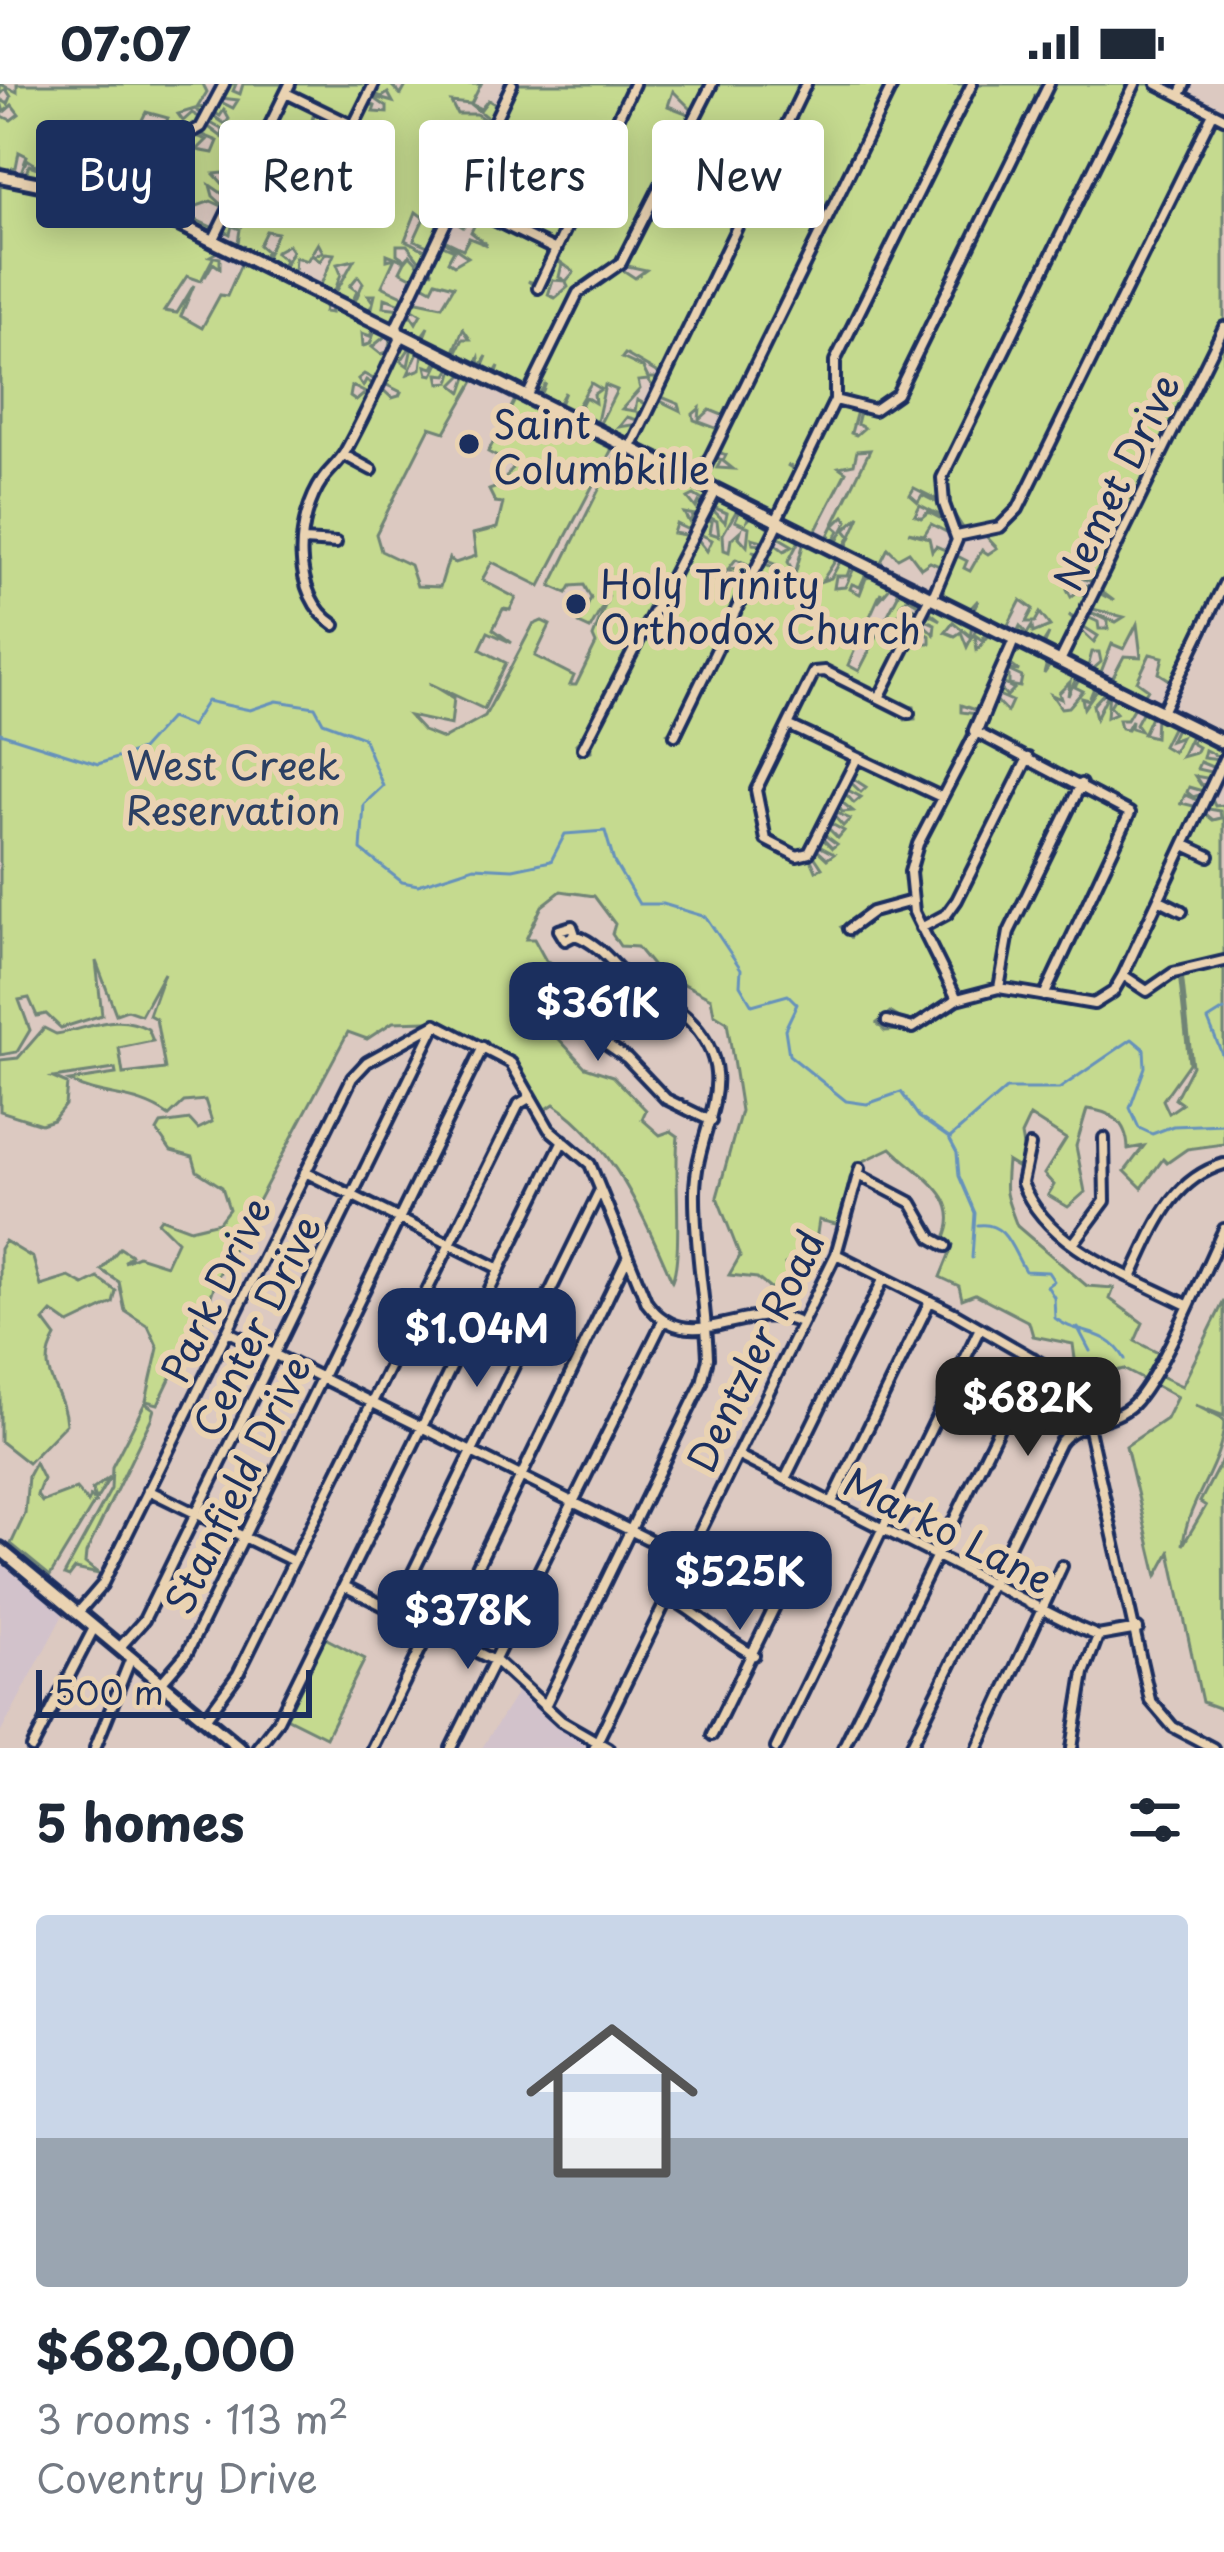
<!DOCTYPE html>
<meta charset="utf-8">
<style>
:root{--surface:#fff;--page:#f6f6f7;--text:#1f2937;--muted:#747a83;--line:#e0e1e3;--accent:#1b2f5e}
body{margin:0;font-family:"Playpen Sans",sans-serif;background:var(--page);color:var(--text);height:100vh;display:flex;flex-direction:column;font-size:45px;white-space:nowrap}
*{box-sizing:border-box;margin:0}
p{font-size:39px;color:var(--muted)}
.icon{flex:none;width:66px;height:66px;fill:none;stroke:currentColor;stroke-width:2;stroke-linecap:round;stroke-linejoin:round}
.map{position:relative;height:1664px;overflow:hidden}
.drawer{display:flex;flex-direction:column;background:var(--surface);flex:1}
.drawer>*{flex:none}
.banner{position:absolute;left:36px;top:36px;width:1152px;height:108px;display:flex;gap:24px}
.scale{position:absolute;left:36px;bottom:30px;width:276px;box-sizing:border-box;padding-left:12px;border:6px solid #1b2f5e;border-top:0;font-size:33px;line-height:42px;white-space:nowrap;color:#1b2f5e;-webkit-text-stroke:9px #ead3b2;paint-order:stroke}
.price{position:absolute;translate:-50% -102px;padding:0 27px;border-radius:24px;background:var(--accent);color:#fff;font-size:39px;line-height:78px;filter:drop-shadow(0 3px 6px #0008)}
.price::after{content:'';position:absolute;left:50%;top:72px;width:36px;height:27px;margin-left:-18px;background:inherit;clip-path:polygon(0 0,100% 0,50% 100%)}
.price.selected{background:#222;color:#fff}
ul{padding:0;list-style:none}
li{display:grid;align-content:center;gap:24px;height:636px;padding:0 36px}
li+li{border-top:3px solid var(--line)}
li span{display:grid;place-items:center;height:372px;border-radius:12px;color:#555}
li>.icon{margin-inline-start:auto}
span .icon{width:216px;height:216px;fill:#fffc;stroke-width:1}
li b{font-size:51px}
h2{display:flex;justify-content:space-between;align-items:center;height:144px;padding:0 36px;font-size:51px}
.chip{padding:0 42px;border-radius:12px;background:var(--surface);box-shadow:0 6px 30px #0003;font-size:42px;line-height:108px}
.chip.selected{background:var(--accent);color:#fff}
.status{display:flex;justify-content:space-between;align-items:center;height:84px;padding:0 60px;background:var(--surface);direction:ltr}
.status svg{height:33px;fill:currentColor}
.map>svg:first-child{display:block}
</style>
<div class="status"><b>07:07</b><svg viewBox="0 0 49 12"><path d="M0 12V9h3v3zM5 12V6h3v6zM10 12V3h3v9zM15 12V0h3v12zM26 1h20v11H26zM47 4h2v5h-2z"/></svg></div>
<div class="map">
<svg width="1224" height="1664" viewBox="0 0 1224 1664">
<rect width="100%" height="100%" fill="#dcc9c1"/>
<filter id="ink" filterUnits="userSpaceOnUse"><feTurbulence type="fractalNoise" baseFrequency=".00833" numOctaves="2"/><feDisplacementMap in="SourceGraphic" scale="24" xChannelSelector="R" yChannelSelector="G"/><feConvolveMatrix kernelMatrix="1 2 1 2 8 2 1 2 1" color-interpolation-filters="sRGB"/></filter>
<g filter="url(#ink)">
<path fill="#d2c2cb" d="M0 1468 67 1523 0 1650Z
M521 1602 593 1660 591 1664H482Z"/>
<path fill="#c5da8f" stroke="#708476" stroke-width="3" d="M0 0 17 8V0H203L207 8 197 24 210 23 206 33 195 25 178 30 183 37 192 29 204 36 174 52 163 46 168 34 146 28 141 38 171 54 160 64 153 60 157 50 142 49 159 66 143 61 140 72 145 74 149 67 157 70 152 82 135 79 132 89 151 85 145 96C130 91 118 85 102 91V98L129 96 128 92 141 98 136 115 25 92 29 81 43 86 27 75 20 91 27 72 19 68 16 83 0 88V31L11 36 19 30 12 21 4 28 0 15 8 20 11 13 6 5 0 11Z
M226 0H236L233 7 240 10 243 0H286L251 73 233 63 232 74 249 77 243 89 226 78V86L242 93 239 98 224 89 214 90 223 100H238L230 115 210 101 213 112 226 124 211 117 194 123V135L214 144 210 149 183 136 187 123 185 122 181 135 174 125 166 129 140 117 156 86 164 90 160 102 165 105 173 95 169 87 183 84 162 70 192 50 207 56 197 66 213 69 218 57 198 49 206 41 222 53 223 46 207 37 212 31 225 40 229 35 224 26 220 32 213 28 219 17 233 24 238 16 221 14Z
M291 0H370L349 37 290 8Z
M381 0 391 1 401 11 407 0H481L471 20 481 25 488 16 498 22 490 36 470 20 451 18 457 30H476L490 39 478 64 459 55 450 66 440 63 437 75 427 77 444 96 448 89 455 92 444 80 451 83 458 77 469 83 464 94H458L462 98 449 125H443L446 130 438 138 430 163 414 156 424 134 416 128 405 156 429 168 422 180 407 161H397V170L406 176 410 171 420 182 415 195 400 187 405 177 387 170V176L395 174 382 202 407 214 404 221 385 214 384 223 402 225 394 238 371 228 375 211H368L373 218 369 227 354 220 363 199 358 192 350 202 357 207 352 219 335 210 354 176 337 180 341 190 334 209 320 203 334 170 326 169 320 177 313 172 323 168 318 159 307 177 295 173 294 190 283 185 292 167 288 161 275 168 285 176 281 184 265 175 277 149 266 147 259 161 266 167 262 174 219 152 238 159 240 145 232 142 230 150 221 145 228 130 242 142 246 137 230 126 232 121 251 131 257 124 234 117 241 104 258 118 262 108 242 101 260 105 263 100 257 92 246 94 252 80 258 89H270V84L254 77 285 15 315 26 312 36 318 27 348 43 345 54 341 45 329 46 343 58 339 66 333 57 322 55 321 62 337 70 334 76 312 61 310 71 350 91 355 83H343L341 73 374 89V76L365 80 367 74 349 64 367 70 373 64 349 57 368 19 375 22 373 28 387 29V23L371 12 393 18 388 9 382 13 373 9Z
M515 0H631L556 159 463 118 461 113Z
M637 0H709L695 29 673 7 668 22 694 32 621 175 580 203 526 307 496 291 499 282 494 290 482 284 487 272 480 283 479 274 476 281 455 271 463 255H470L463 245 453 270 423 255 428 243 421 253 403 244 408 227 416 239 421 230 413 225V216L442 222 454 202 436 197 432 205 421 199 427 186 433 188 428 184 438 159 454 166 448 177 454 181 468 173 440 154 463 165 469 154 487 161 471 148 475 140 471 133 463 143 450 135 456 123 549 165 537 200 528 197 536 203 547 197 553 176 562 180 559 193 566 197 553 196 548 211 555 214 568 203 566 197 574 188 555 174Z
M714 0H891L727 333 710 326 699 336 700 324 693 330 694 336 721 346 697 392 636 362 656 315 681 327 679 320 659 312 663 292 625 270 622 274 643 284 648 294H662L656 307 648 296 638 297 640 305 622 325 635 327 637 316 649 322 644 330 638 329 641 337 627 333 619 343 639 340 629 358 598 343 617 306 605 301 596 342 576 332 585 313 595 319 594 310 601 305 591 299 573 330 559 323 565 308 557 322 540 314 546 299 538 312 534 306 575 218 620 184 635 194 646 186 623 181Z
M896 0H968L831 280 832 317 799 386 787 381 798 388 776 431 703 392 713 371 721 376 717 384 733 385 723 377 726 371 716 367Z
M974 0H1132L940 393V417L914 404 910 411 918 418 922 411 942 421 949 436 920 421 915 431 921 434 928 428 951 440 952 451 931 440 924 451 908 448 929 454 932 467 936 462 950 468 946 482 955 471 967 477 964 484 970 487 982 466 988 470 997 464 983 449 1008 441 1022 424 1211 37H1224V237L1095 499 1073 491V500L1094 502 1089 510 1071 501 1067 505 1071 513 1077 508 1088 513 1078 534 1069 531 1076 537 1058 571 1043 564 1049 550 1041 563 1016 550 1020 542 1027 550 1032 542 1033 549 1050 542 1040 529 1035 538H1026L1033 525 1021 516 1006 545 972 529 978 516 968 527 942 514 943 509 938 512 946 485 930 478 921 484 909 468 898 474 888 464 879 482 845 466 860 432 845 446 850 452 843 465 835 461 848 437 844 432 834 442 839 446 833 460 826 456 870 366 857 367 854 380 839 383 846 388 814 450 782 434 836 321 857 327 851 349 856 351 864 344 857 340 860 328 880 327 897 314 1041 22 1050 14 1047 4 1035 11 1036 21 891 314 870 324 841 314 838 277Z
M1137 0H1151L1206 27 1208 35 1018 421 1005 437 965 447 946 418 944 398Z
M0 92 127 114 208 154 205 162 219 167 210 172 220 174V184L213 179 205 193 213 174 201 197 187 192 164 227 177 229 194 201 181 232 202 244 220 211 227 212 242 178 326 220 324 228 331 229 330 222 374 243 370 252 362 249 363 262 370 260 376 244 388 250 372 263 381 270 388 268 391 252 395 254 377 297 364 290 358 295 363 302 366 296 373 300 368 310 352 302 350 313 356 317 363 311 373 316 379 302 392 314 399 312 401 308 381 298 404 258 411 262 401 277 408 282 412 263 419 266 408 290 421 285 423 268 438 275 433 284 426 282 428 290 433 291 440 277 452 282 447 291 438 290 440 299 450 298 454 284 465 289 453 301 462 308 468 290 476 294 445 348 430 343 376 450 381 467 410 481 417 502 440 503 449 474 455 479 476 472 473 450 497 444 503 419 495 418 489 406 500 402 514 382 488 368 515 316 547 333 544 346 551 353 553 335 612 365 540 502 492 478 482 496 516 514 510 526 503 525 493 545 512 559 488 548 480 565 506 579 484 625 429 599 454 614 451 641 409 632 423 647 443 655 485 632 533 541 542 537 550 541 535 572 574 592 570 601H576L596 560 593 553 609 511 590 545 579 540 591 514 584 501 571 502 567 509 551 502 618 367 709 413 707 419 694 411 688 414 696 424 699 418 705 422 701 432 684 429 689 438 693 432 699 436 693 448 676 440 673 449 691 452 588 648 576 660 580 671 591 667 590 655 696 453 707 467 712 456 698 449 705 435 712 438 710 449 719 452 717 437 707 432 712 425 725 438 727 429 713 423 717 417 737 426 723 450 724 466 729 468 731 455 741 446 739 453 747 462 749 443 735 437 740 426 749 430 747 437 752 432 772 446 766 458 752 454 753 460 764 461 761 469 752 467 759 472 754 483 736 475 729 484 750 486 748 495 727 486 723 493 731 500 735 493 746 499 674 646 668 649 680 656 754 493 767 498 764 506 771 509 777 500 756 489 761 478 775 484 772 492 780 490 781 483 765 476 771 457 784 467 793 462 776 452 777 447 799 457 788 478 795 490 804 458 837 474 822 497 831 494 841 476 851 481 847 492H836L834 504 845 503 855 482 866 490 860 503 852 500 850 505 860 510 866 494 874 492 892 501 880 515 881 508 848 581 859 587 898 511 896 504 920 515 921 522 908 514 901 520 919 525 916 533 904 526 896 532 914 535 911 544 896 537 890 543 909 547 879 607 817 585 754 714 763 756 800 777 809 771 816 787 822 784 812 769 815 764 827 775 834 770 817 761 821 753 832 764 837 760 822 749 826 742 838 754 844 747 828 738 832 730 843 742 850 735 833 727 837 719 842 728 853 727 839 716 843 707 854 719 861 713 844 704 848 696 861 708 866 703 852 694 857 680 935 713 909 782 907 815 841 843 851 853 873 830 908 821 926 845 941 838 1029 679 1076 702 1011 837 994 902 957 909 911 941 890 928 877 939 885 947 917 945 960 916 990 908 1093 922 1109 915 1124 896 1149 913 1179 889 1189 979 1163 1016 1169 1029 1182 1020 1175 1015 1192 982 1182 889 1224 879V1060L1187 1065 1167 1079 1163 1075 1142 1104 1125 1087 1144 1062 1128 1065C1127 1035 1108 1027 1087 1025L1076 1062 1085 1108 1068 1123 1048 1111 1054 1101 1044 1090 1066 1055 1030 1032 1021 1051 1025 1075 1017 1083 1007 1077C1004 1110 1004 1108 1017 1142L1087 1202 1114 1204 1110 1215 1143 1239 1135 1257 1158 1269 1144 1296 1123 1285 1100 1292 1075 1275 1073 1260 1033 1252 1029 1238 975 1210 962 1215 959 1202 940 1193 953 1161 944 1156C966 1111 917 1091 891 1064L864 1077 850 1094 840 1141 819 1136 815 1163 785 1180 793 1209 779 1212 757 1194 729 1191 740 1172 717 1113 741 1027 727 938 714 930 711 914 655 885 637 863 620 862 612 850 615 840 594 812 561 807 542 822 526 855H534L546 877 584 891C578 916 559 928 558 954L585 983 613 992 646 1026 642 1035 660 1051 671 1047 678 1052C674 1087 683 1173 672 1197 645 1133 612 1059 554 1020L542 1028 518 978 428 937 393 938 367 955 348 948 217 1194 201 1241 196 1240 158 1320 146 1317 158 1264 148 1242 125 1227 119 1198 101 1186 120 1164 131 1171 124 1178 138 1172 166 1181 177 1157 158 1138 161 1134 190 1145 219 1138 229 1125 222 1103 197 1087 193 1073 171 1067 157 1047 161 1040 190 1036 198 1045 212 1038 205 1016 184 1018 169 1032C134 1007 103 1016 69 997L116 990 115 985 53 994 67 1000 65 1021 53 1036 41 1040 0 1027V976L18 974 44 944 56 950C90 945 115 927 148 945L153 957 119 964 123 990 165 985 156 935 149 931 164 889 141 931 127 926 116 930 96 877 102 931 61 944 46 930 37 932 29 914 19 916 30 946 17 968 0 971Z
M1224 249V496L1173 598 1159 589 1163 573 1150 570 1137 597 1148 605 1143 613 1111 597 1124 572 1141 573 1137 540 1124 565 1112 560 1099 593 1091 587 1101 578 1099 568H1092L1087 587 1065 572 1079 544 1094 558 1098 552 1081 541 1085 532 1098 538 1099 545H1108V537L1087 527 1116 538 1124 533 1089 524 1097 508 1114 517 1098 505Z
M933 521 972 541 970 552 953 538 945 548 955 552 961 548 967 563 977 543 986 549 982 556 975 551 977 566 990 550 1006 558 978 627 961 621V628L977 630 939 709 793 638 820 588 898 627 905 636 915 635 914 623 900 622 884 610 914 549 921 559H930V552L916 545 920 537 934 550 935 540 921 534 924 528 940 536 927 526Z
M1021 565 1047 578 1044 590 1051 580 1077 592 1068 612 1070 598 1059 609 1061 615 1052 611 1061 624 1069 623 1083 607 1075 603 1080 594 1095 601 1089 616 1082 614 1084 624 1099 603 1106 607 1093 621 1096 634 1109 608 1107 633 1116 629 1110 622 1116 612 1135 621 1127 635H1119L1121 644 1127 645 1132 636 1131 644 1141 647 1136 640 1144 625 1152 630 1143 650 1155 653 1156 632 1174 640 1163 662 1173 668 1181 653 1170 657 1177 642 1192 650 1181 673 1195 669 1198 663 1191 659 1196 652 1224 670 1221 674 1205 666 1203 674 1220 676 1217 685 1200 678 1197 685 1215 689 1212 695 1195 692 1201 701 1210 699 1206 708 1189 703 1187 708 1193 713 1203 710 1201 718 1185 711 1181 719 1198 723 1112 906 1099 916 1049 910 1050 905 1133 733 1122 718 982 648 993 613 1007 628 1012 617 994 609 997 601 1007 612 1014 605 999 597 1002 589 1009 592V601L1020 603 1022 593 1005 585 1019 587 1008 579Z
M789 646 851 676 811 763 800 770 767 754 759 704Z
M976 652 1022 679 954 817 924 839C886 783 950 702 976 652Z
M1081 707 1128 730 1044 905 1005 903 1007 858Z
M1211 713 1215 722 1224 721V875L1147 900 1128 887 1202 727 1213 736 1221 734 1220 727 1203 724Z
M5 1157 33 1174 41 1202 69 1193 84 1201 98 1194 116 1207 113 1219 69 1240 52 1228 44 1237 56 1253C34 1291 64 1303 66 1340L28 1379 0 1357V1165Z
M1224 1217V1332L1195 1321 1224 1336C1224 1380 1187 1416 1183 1461L1206 1422 1200 1418 1223 1374 1224 1626 1202 1618 1170 1468 1157 1492 1126 1362 1166 1335 1177 1313 1153 1300 1158 1291 1182 1302Z
M145 1319 154 1325 151 1335 86 1469 85 1479 99 1490 75 1485 69 1493 64 1491 111 1405 112 1383Z
M35 1379 43 1395 37 1411 42 1418 76 1405 88 1419 90 1413 95 1417 92 1406 110 1393 50 1492 11 1460 25 1430 28 1392Z
M325 1554 365 1575 326 1653 286 1633Z"/>
<g fill="none" stroke-linecap="round" stroke-linejoin="round">
<path stroke="#6692bb" stroke-width="3" d="M0 649 98 680 141 666 170 634 191 642 207 617 250 626 277 617 315 623 323 638 363 653 383 702 364 720 361 766 402 798 418 801 474 783 513 785 551 777 565 750 605 747 614 778 639 820H663L706 833 741 885 740 901 752 921 788 911 797 920 785 945 789 971 846 1017 867 1020 901 1008 919 1033 949 1054 957 1069 959 1092 975 1129 972 1174
M1224 926 1208 936 1224 975
M950 1054 1006 1005H1059L1132 955 1144 965 1145 983 1130 1024 1139 1044 1152 1050 1173 1042 1224 1040
M978 1141C1006 1137 1012 1166 1025 1187L1048 1188 1054 1197 1047 1202 1054 1213 1055 1234C1076 1252 1107 1243 1125 1275
M1078 1244 1090 1267"/>
<defs>
<path id="minor" d="M1157 0 1224 34
M286 9 354 42
M1180 11 1185 0
M332 85 374 0
M455 117 556 166
M135 122 164 64 201 43 224 0
M213 157 290 0
M538 204 634 0
M527 313 578 209 621 179 712 0
M835 316 874 326 897 310 1049 0
M630 365 806 0
M344 371 372 386
M698 398 893 0
M776 437 835 316V277L972 0
M957 452 1000 443 1018 425 1213 29
M303 457 336 459
M932 515 957 456 944 420 942 394 1135 0
M335 541C290 512 295 435 323 395 330 385 340 378 346 366 366 330 382 293 400 256L397 241 512 0
M1060 577 1224 243
M879 614 929 515
M1162 628 1224 500
M788 641 941 713
M974 646 1014 556
M974 647 1130 729 1044 912
M675 651 778 440
M583 664 715 409
M857 674 809 769 797 772 766 756 756 706 814 588 825 587 909 629
M1185 761 1209 772
M1160 816 1182 827
M921 844 947 830 957 816 1028 674
M849 845 872 828 912 817
M621 888 590 933 589 948 627 974 666 1015 711 1037
M1123 891 1224 675
M999 904 1009 848 1081 700
M957 915 914 828 910 788 918 760 978 645 1014 556
M887 937 913 944 957 915 999 904 1094 920 1113 908 1123 891 1147 907 1173 889 1224 877
M436 940 511 979 549 1045 590 1080 647 1219C690 1277 747 1213 800 1239
M1030 1062 1022 1099C1047 1164 1130 1192 1187 1221
M305 1088 500 1185
M859 1091 912 1119 932 1154 946 1162
M1073 1160 1105 1117 1104 1054
M836 1170 954 1229 1079 1301 1150 1616 1173 1643 1213 1664
M1131 1194C1154 1146 1170 1096 1224 1080
M227 1247 686 1474
M737 1371 1079 1544 1098 1552 1138 1545
M785 1395 884 1194
M148 1406 293 1477
M832 1418 930 1217
M344 1502 497 1578 561 1637 608 1664
M668 1513C701 1530 720 1554 754 1571
M394 1527 600 1106
M77 1530 102 1501 352 994 367 978 436 940
M444 1551 627 1174
M120 1563 144 1536 436 940
M161 1599 187 1569 483 963
M545 1622 702 1299 708 1274C706 1218 694 1162 695 1107 696 1041 748 992 686 933 672 920 654 915 639 904 616 886 603 861 575 851L572 842 559 846 565 856 575 851
M205 1635 238 1590 519 1020 529 1014
M712 1651 803 1465
M32 1664 94 1544
M95 1664 131 1574
M257 1664 277 1638 563 1056
M372 1664 431 1544
M451 1664 663 1237
M594 1664 836 1170 860 1084
M776 1664 979 1246
M843 1664 1033 1274
M910 1664 1060 1358C1077 1336 1113 1340 1133 1320 1160 1294 1205 1184 1224 1145
M978 1664 1062 1482
M1072 1664 1084 1589 1098 1552"/>
<path id="major" d="M0 92 104 113 179 140 1224 659
M0 1465 240 1664"/>
</defs>
<use href="#minor" stroke="#1b2f5e" stroke-width="16"/>
<use href="#major" stroke="#1b2f5e" stroke-width="20"/>
<use href="#minor" stroke="#ead3b2" stroke-width="8"/>
<use href="#major" stroke="#ead3b2" stroke-width="10"/>
</g>
</g>
<g fill="#1b2f5e" stroke="#ead3b2" stroke-width="4.5">
<circle cx="469" cy="360" r="12"/>
<circle cx="576" cy="520" r="12"/>
</g>
<g text-anchor="middle" dominant-baseline="central" stroke-width="12" stroke-linejoin="round" paint-order="stroke">
<g font-size="39" fill="#1b2f5e" stroke="#ead3b2" text-anchor="start">
<text x="493" y="338">Saint<tspan x="493" dy="45">Columbkille</tspan></text>
<text x="600" y="498">Holy Trinity<tspan x="600" dy="45">Orthodox Church</tspan></text>
</g>
<g font-size="39" fill="#1b2f5e" stroke="#ead3b2">
<text transform="translate(1115 397) rotate(-64)">Nemet Drive</text>
<text transform="translate(214 1205) rotate(-64)">Park Drive</text>
<text transform="translate(255 1241) rotate(-64)">Center Drive</text>
<text transform="translate(754 1266) rotate(-64)">Dentzler Road</text>
<text transform="translate(236 1400) rotate(-64)">Stanfield Drive</text>
<text transform="translate(949 1445) rotate(27)">Marko Lane</text>
</g>
<g font-size="39" fill="#2c4063" stroke="#ead3b2">
<text x="233" y="679">West Creek<tspan x="233" dy="45">Reservation</tspan></text>
</g>
</g>
</svg>
<div class="scale">500 m</div>
<b class="price" style="left:598px;top:980px">$361K</b>
<b class="price" style="left:477px;top:1306px">$1.04M</b>
<b class="price selected" style="left:1028px;top:1375px">$682K</b>
<b class="price" style="left:740px;top:1549px">$525K</b>
<b class="price" style="left:468px;top:1588px">$378K</b>
<div class="banner">
<a class="chip selected">Buy</a>
<a class="chip">Rent</a>
<a class="chip">Filters</a>
<a class="chip">New</a>
</div>
</div>
<section class="drawer">
<h2>5 homes<svg class="icon" aria-label="filters" viewBox="0 0 24 24"><path d="M4 7h16M4 17h16"/><circle cx="9" cy="7" r="2"/><circle cx="15" cy="17" r="2"/></svg></h2>
<ul>
<li><span style="background:linear-gradient(#c9d6e8 60%,#9aa5b1 0)"><svg class="icon" aria-label="home" viewBox="0 0 24 24"><path d="M3 11l9-7 9 7M6 9v11h12V9"/></svg></span><div><b>$682,000</b><p>3 rooms · 113 m²</p><p>Coventry Drive</p></div></li>
</ul>
</section>
